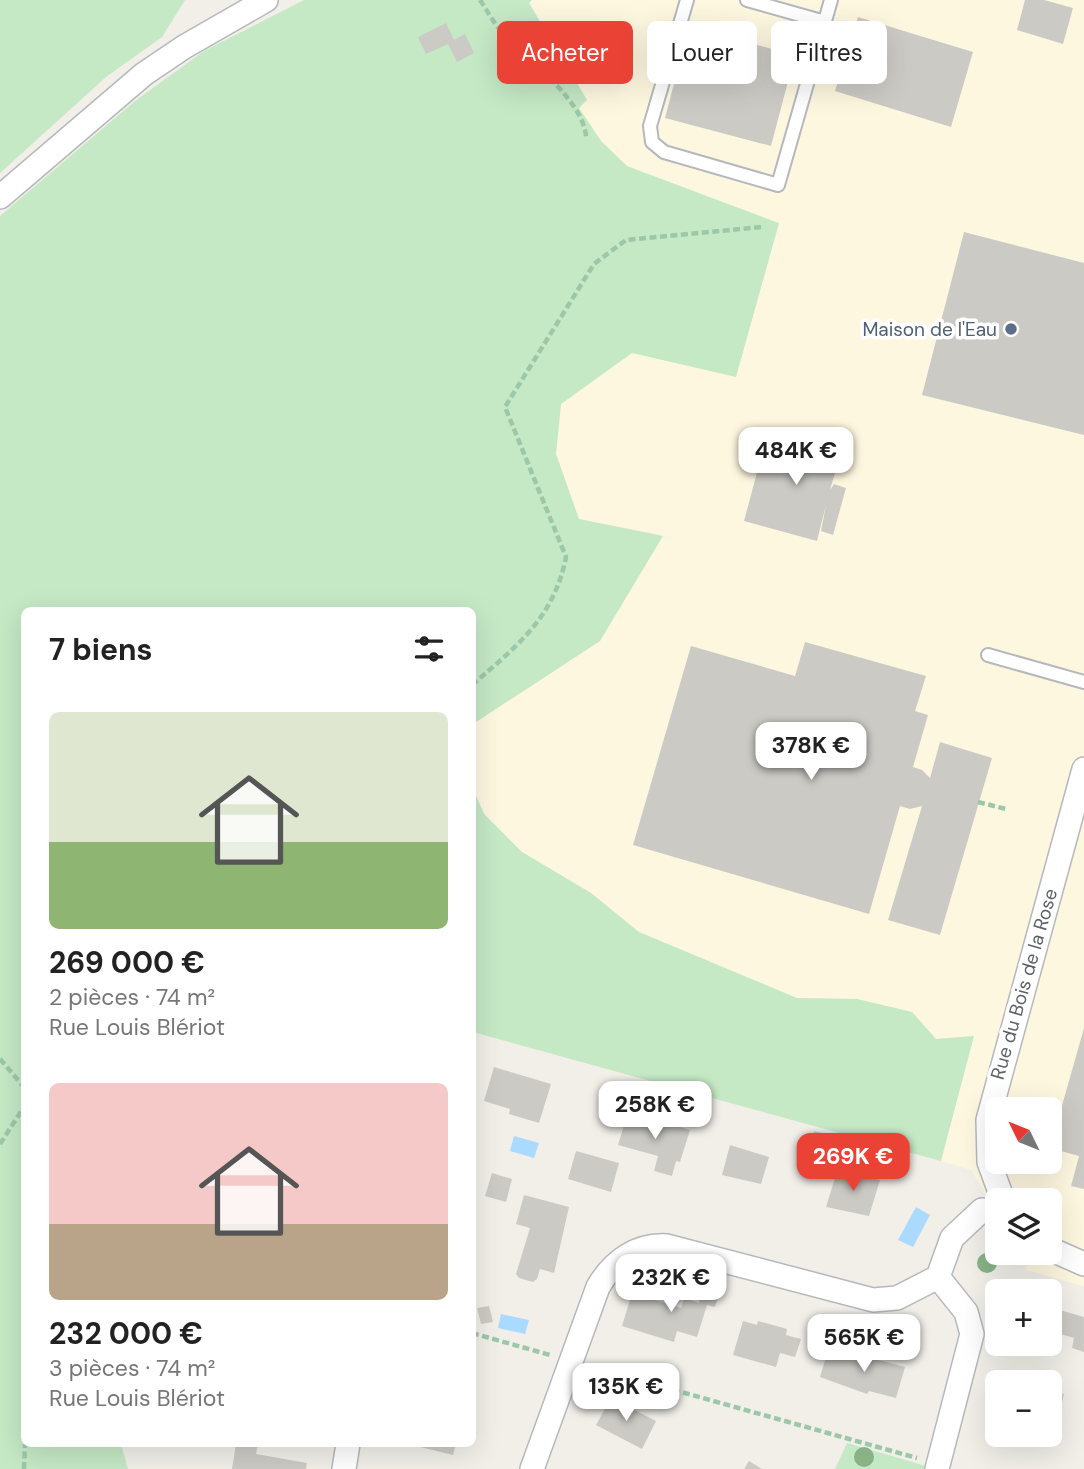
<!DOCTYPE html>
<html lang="fr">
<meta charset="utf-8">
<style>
:root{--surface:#fff;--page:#f6f6f6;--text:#222;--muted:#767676;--accent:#ea4335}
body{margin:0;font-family:"DM Sans",sans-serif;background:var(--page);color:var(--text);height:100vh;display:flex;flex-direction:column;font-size:26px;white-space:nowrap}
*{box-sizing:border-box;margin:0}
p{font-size:23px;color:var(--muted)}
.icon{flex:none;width:38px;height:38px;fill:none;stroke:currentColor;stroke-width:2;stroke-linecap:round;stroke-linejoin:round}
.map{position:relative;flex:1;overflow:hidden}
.sheet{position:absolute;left:21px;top:607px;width:455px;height:840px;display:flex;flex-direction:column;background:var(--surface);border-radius:10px;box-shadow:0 7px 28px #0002}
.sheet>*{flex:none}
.hud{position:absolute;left:497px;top:21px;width:481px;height:63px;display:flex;gap:14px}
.needle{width:46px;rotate:313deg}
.tools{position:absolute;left:985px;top:1097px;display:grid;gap:14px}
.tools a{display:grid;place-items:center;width:77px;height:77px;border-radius:10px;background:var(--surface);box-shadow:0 7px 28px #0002;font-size:35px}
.price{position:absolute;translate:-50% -60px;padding:0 16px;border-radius:14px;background:#fff;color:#222;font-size:23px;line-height:46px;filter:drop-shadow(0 2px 4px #0008)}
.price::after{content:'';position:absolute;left:50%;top:42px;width:21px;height:16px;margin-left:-10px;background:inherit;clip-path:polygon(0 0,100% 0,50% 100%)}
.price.selected{background:var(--accent);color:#fff}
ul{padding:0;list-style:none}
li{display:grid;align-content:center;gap:14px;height:371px;padding:0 28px}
li span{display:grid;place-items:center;height:217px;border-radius:10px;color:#555}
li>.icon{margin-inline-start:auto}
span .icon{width:126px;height:126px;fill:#fffc;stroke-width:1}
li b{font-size:30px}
h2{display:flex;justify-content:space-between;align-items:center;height:84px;padding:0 28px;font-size:30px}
.pill{padding:0 24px;border-radius:10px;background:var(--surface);box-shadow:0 7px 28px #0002;font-size:24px;line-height:63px}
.pill.selected{background:var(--accent);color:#fff}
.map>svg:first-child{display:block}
</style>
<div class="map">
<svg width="1084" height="1469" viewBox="0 0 1084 1469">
<rect width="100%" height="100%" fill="#f1efe8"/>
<path fill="#fef7e0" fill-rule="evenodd" d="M532 0H1084V1286L1026 1270 1028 1262 1023 1253H1050V1200H998L997 1212 971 1170 941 1161 973 1036 936 1039 912 1012 857 999 797 998 639 932 591 893 522 852 484 814 473 789 472 724 600 641 662 535 579 519 556 454 561 404 632 353 736 376 779 223 627 167 601 141 579 108 587 100 529 3ZM998 1110H1050V1162H998Z"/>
<path fill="#c5e8c5" d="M0 0H185L162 37 106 77 0 173Z
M304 0H532L529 3 587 100 579 108 601 141 627 166 779 223 736 377 632 353 561 404 556 454 579 519 663 536 600 641 473 724 472 611H24V1444H121L128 1469H0V216L135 101 204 51Z
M473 789 484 814 522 852 591 893 639 932 797 998 857 999 912 1012 936 1039 974 1036 941 1161 473 1032Z
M847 1443 926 1466V1469H835Z"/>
<path fill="#aadaff" d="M514 1136 539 1143 534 1158 510 1151Z
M916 1207 930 1215 913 1247 898 1240Z
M501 1314 529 1320 525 1334 498 1328Z"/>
<path fill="#cccac5" d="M1025 0H1044L1073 8 1063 44 1017 30Z
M858 17 973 52 951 127 835 91Z
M446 23 454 40 465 34 474 53 457 62 448 44 426 54 418 37Z
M689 27 795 55 771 146 665 118Z
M964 232 1084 263V435L922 395Z
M769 428 842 449 830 490 834 484 846 488 833 535 821 531 826 505 817 541 744 521Z
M805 642 926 676 915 711 928 715 913 767 922 770 930 778 940 742 992 758 940 935 888 920 922 806 910 809 900 806 869 914 633 845 691 646 795 676Z
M1084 1028V1189L1071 1186 1079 1156 1050 1148Z
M494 1067 551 1084 539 1123 509 1114 510 1109 484 1101Z
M628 1112 690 1130 680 1162 676 1161 672 1176 654 1171 658 1156 618 1145Z
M814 1131 829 1135 821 1161 806 1157Z
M730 1145 769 1157 761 1184 722 1175Z
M576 1151 619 1163 611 1192 568 1179Z
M838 1168 880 1180 869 1216 826 1207Z
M492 1173 512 1179 506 1202 485 1196Z
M524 1195 569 1207 554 1273 540 1269 537 1279 533 1282 519 1278 516 1274 530 1228 516 1224Z
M707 1277 723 1282 715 1307 707 1305 697 1337 677 1331 674 1342 622 1326 632 1293 681 1308 684 1298 699 1303Z
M489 1306 493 1322 481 1324 477 1308Z
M1056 1309 1084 1317V1352L1072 1348 1074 1338 1050 1331Z
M743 1321 757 1325 758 1321 787 1329 786 1335 801 1339 795 1357 780 1353 776 1367 733 1355Z
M841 1353 855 1357 856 1354 905 1367 896 1398 869 1391 867 1394 820 1377 827 1354 840 1358Z
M1050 1390 1064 1394 1053 1440 1036 1436 1050 1435Z
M611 1398 656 1421 642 1449 596 1425Z
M236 1444H258L256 1454 307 1463 306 1469H232Z
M456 1444 453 1455 412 1445 413 1444Z
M749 1461 762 1469H744Z"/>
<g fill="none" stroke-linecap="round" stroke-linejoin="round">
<defs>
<path id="lane" d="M687 0 650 126 652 142 664 152 778 185 831 0
M747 0 825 22
M988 655 1084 682"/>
<path id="street" d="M0 197 144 74 184 47 266 0
M1003 1200 989 1162 988 1120 1084 769
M1050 1249 1084 1264
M938 1277 952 1238 982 1210
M344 1469 348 1444
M532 1469 598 1287C613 1261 637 1244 667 1246L873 1300 897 1298 938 1277
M937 1469 972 1334 966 1312 938 1277"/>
</defs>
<use href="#lane" stroke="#b5b8bc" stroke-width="16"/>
<use href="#street" stroke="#b5b8bc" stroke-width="26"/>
<path stroke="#9cc7a9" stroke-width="4.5" stroke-dasharray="7 3.5" stroke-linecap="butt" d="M480 0C487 10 493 22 501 31 525 57 587 103 586 139
M472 685C517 646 554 618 566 557L505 407 594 264 626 240 761 227
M978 802 1006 809
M0 1059 24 1087
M0 1144 24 1107
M472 1333 550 1355
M592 1367 917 1458
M24 1469 25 1444"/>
<use href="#lane" stroke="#fff" stroke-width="12"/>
<use href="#street" stroke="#fff" stroke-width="23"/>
</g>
<g fill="#89b387">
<circle cx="987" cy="1263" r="10"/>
<circle cx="864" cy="1457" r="10"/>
</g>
<circle fill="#5c6f8a" stroke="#fff" stroke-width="2.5" cx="1011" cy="329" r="7"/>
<g text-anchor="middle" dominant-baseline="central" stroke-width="7" stroke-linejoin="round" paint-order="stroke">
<g font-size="19" fill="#4e5e75" stroke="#fff" text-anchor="end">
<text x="997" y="329">Maison de l'Eau</text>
</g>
<g font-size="19" fill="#5f6368" stroke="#fff">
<text transform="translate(1024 984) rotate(-74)">Rue du Bois de la Rose</text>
</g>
</g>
</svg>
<div class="tools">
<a><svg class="needle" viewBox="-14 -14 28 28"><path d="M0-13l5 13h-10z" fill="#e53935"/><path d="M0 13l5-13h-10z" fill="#767676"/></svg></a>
<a><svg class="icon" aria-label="layers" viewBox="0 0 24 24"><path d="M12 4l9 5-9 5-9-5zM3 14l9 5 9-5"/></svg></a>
<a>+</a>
<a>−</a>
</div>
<b class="price" style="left:796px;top:487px">484K €</b>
<b class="price" style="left:811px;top:782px">378K €</b>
<b class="price" style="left:655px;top:1141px">258K €</b>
<b class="price selected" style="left:853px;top:1193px">269K €</b>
<b class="price" style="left:671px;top:1314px">232K €</b>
<b class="price" style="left:864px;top:1374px">565K €</b>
<b class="price" style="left:626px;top:1423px">135K €</b>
<div class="hud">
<a class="pill selected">Acheter</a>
<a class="pill">Louer</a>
<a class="pill">Filtres</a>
</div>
<section class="sheet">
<h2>7 biens<svg class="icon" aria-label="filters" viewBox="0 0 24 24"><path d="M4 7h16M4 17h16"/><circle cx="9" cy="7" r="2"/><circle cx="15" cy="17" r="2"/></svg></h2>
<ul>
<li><span style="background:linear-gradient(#dfe7d0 60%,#8fb573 0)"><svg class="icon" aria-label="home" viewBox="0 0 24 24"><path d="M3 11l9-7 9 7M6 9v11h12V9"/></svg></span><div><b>269 000 €</b><p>2 pièces · 74 m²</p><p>Rue Louis Blériot</p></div></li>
<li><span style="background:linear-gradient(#f6c9c9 65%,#b9a48a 0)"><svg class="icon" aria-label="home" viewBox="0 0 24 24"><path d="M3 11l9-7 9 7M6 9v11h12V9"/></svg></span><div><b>232 000 €</b><p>3 pièces · 74 m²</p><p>Rue Louis Blériot</p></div></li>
</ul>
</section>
</div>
